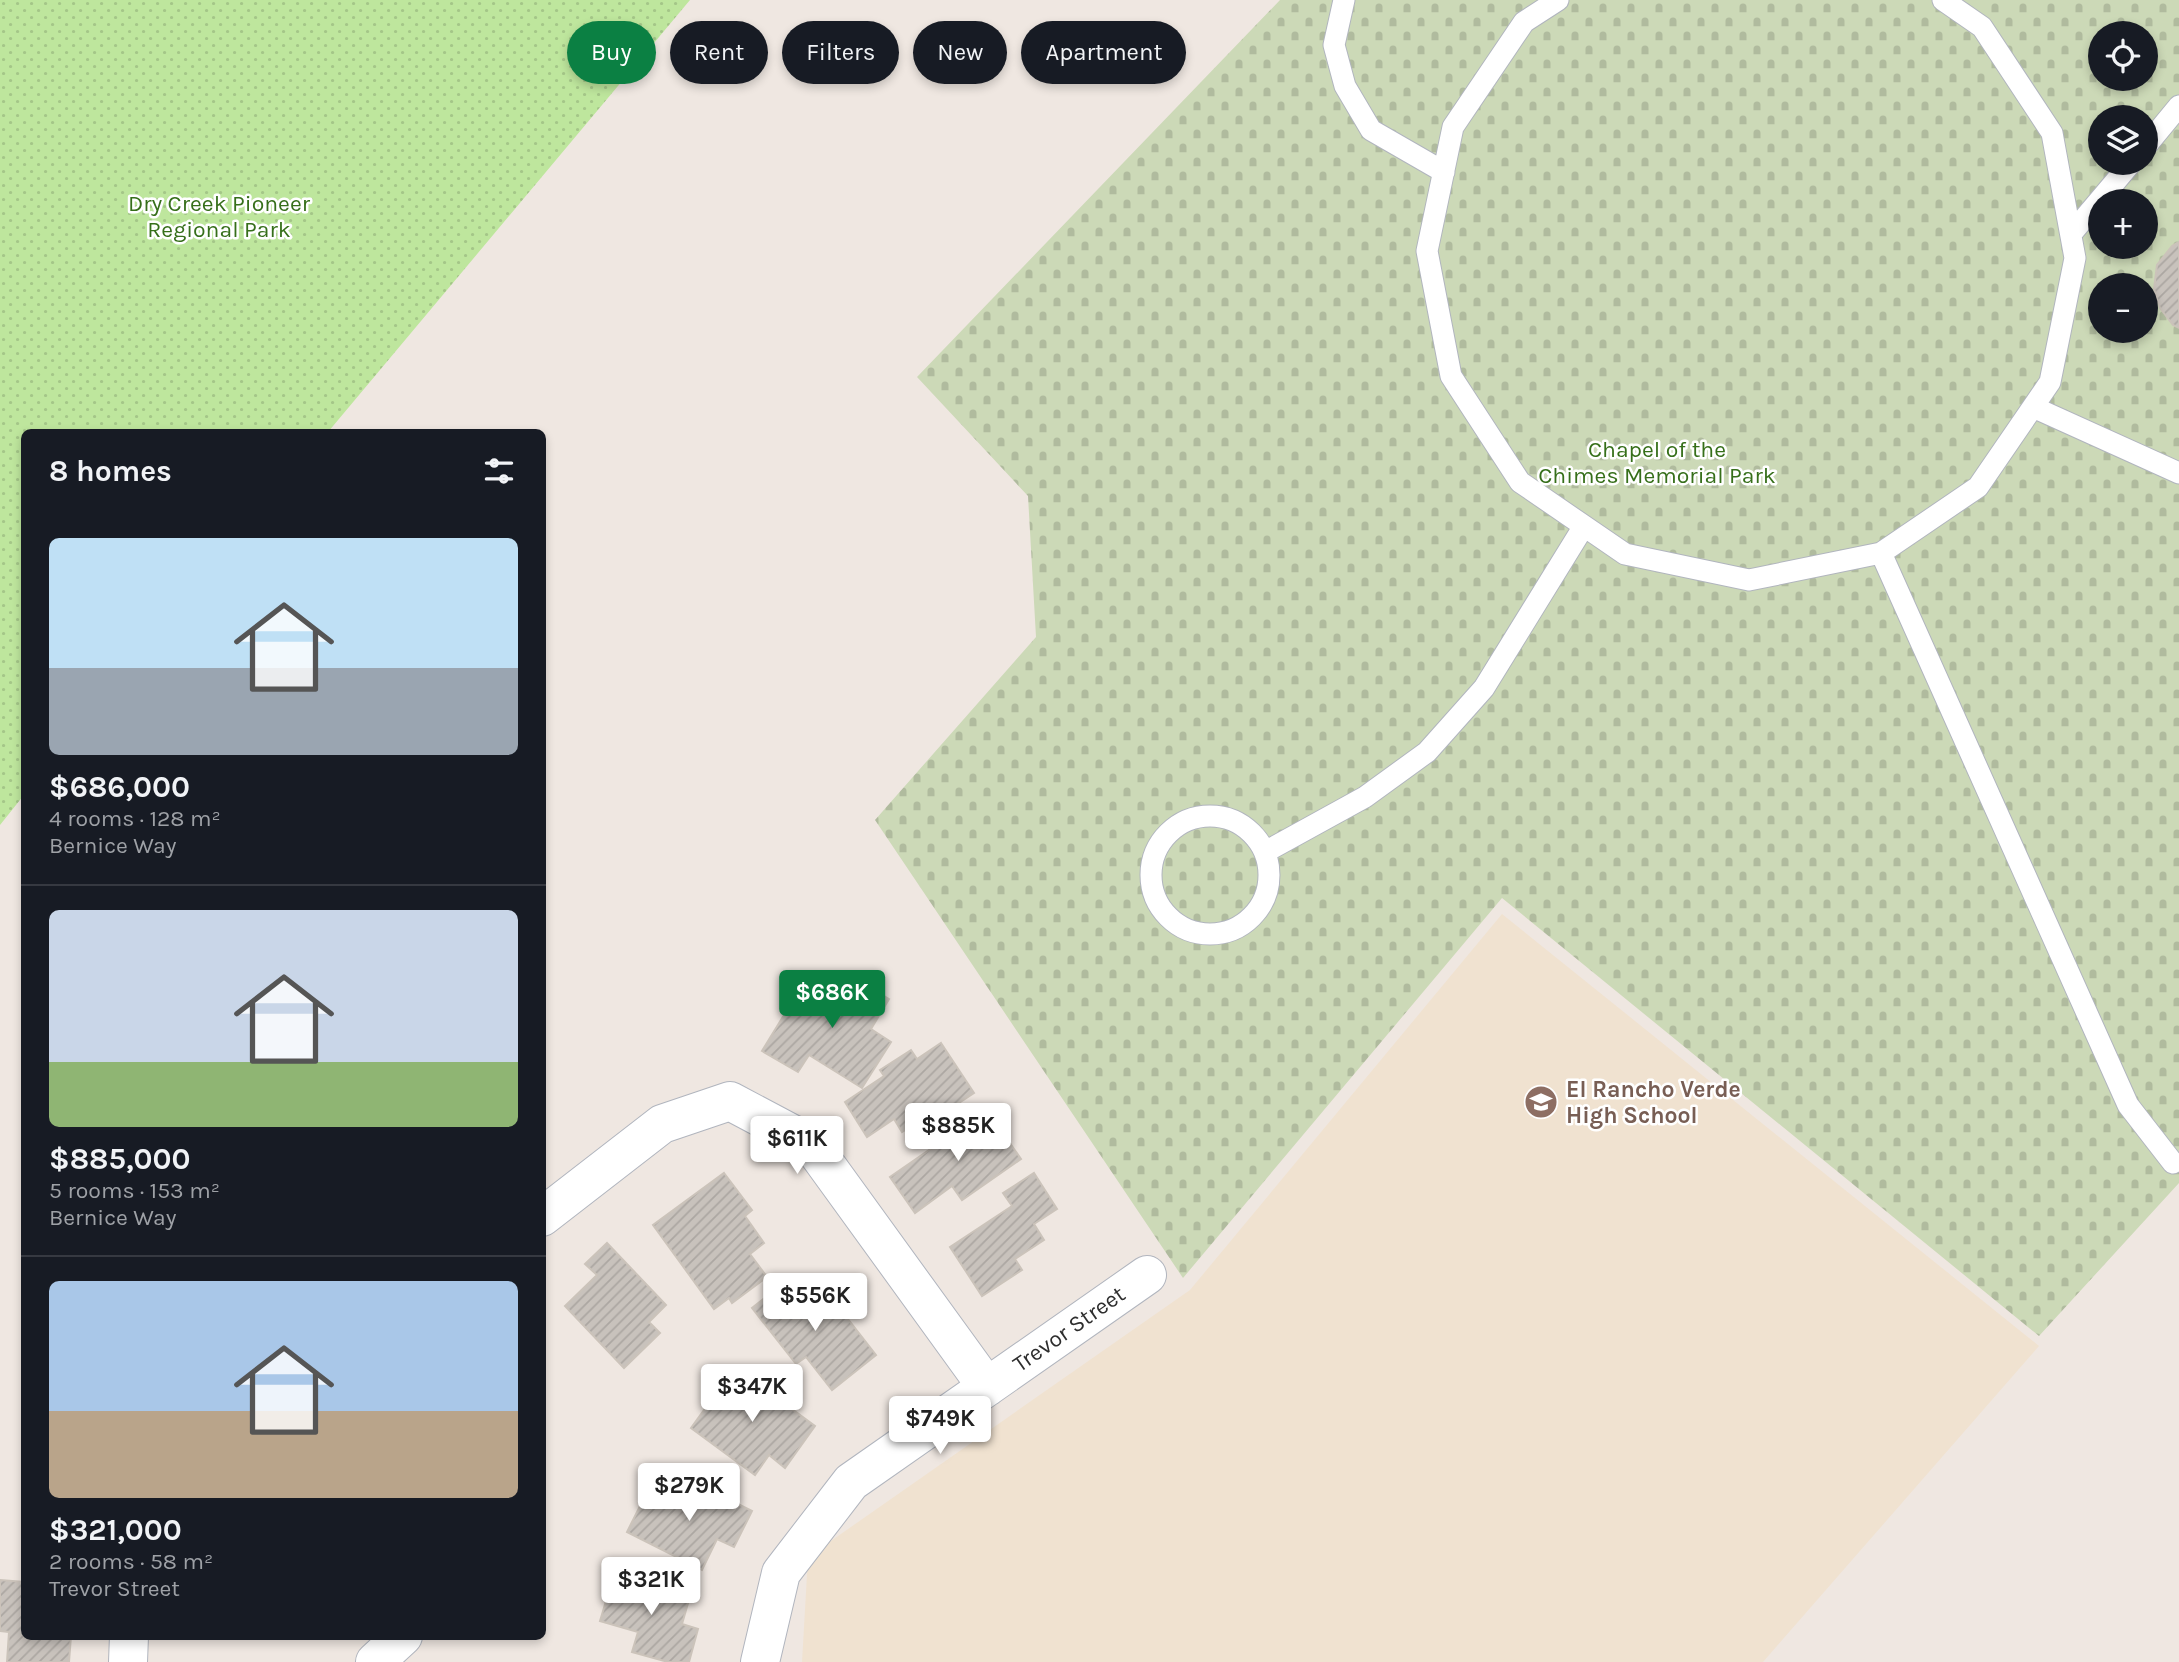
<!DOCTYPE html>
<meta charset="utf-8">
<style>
:root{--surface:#171b24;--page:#242831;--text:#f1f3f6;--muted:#9ea1a6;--line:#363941;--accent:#0b8043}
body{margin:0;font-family:Karla,sans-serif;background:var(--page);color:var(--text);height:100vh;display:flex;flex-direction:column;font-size:26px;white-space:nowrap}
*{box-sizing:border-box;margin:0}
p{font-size:23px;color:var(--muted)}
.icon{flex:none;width:38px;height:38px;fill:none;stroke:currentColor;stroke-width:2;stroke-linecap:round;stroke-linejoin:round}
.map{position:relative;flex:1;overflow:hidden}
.panel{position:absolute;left:21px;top:429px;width:525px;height:1211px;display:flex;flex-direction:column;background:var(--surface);border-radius:10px;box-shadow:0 4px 10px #0003}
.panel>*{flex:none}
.top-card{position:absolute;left:567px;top:21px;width:665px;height:63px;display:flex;gap:14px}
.buttons{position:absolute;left:2088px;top:21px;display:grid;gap:14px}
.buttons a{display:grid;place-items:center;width:70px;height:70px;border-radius:50%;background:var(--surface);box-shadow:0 4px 10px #0003;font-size:35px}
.price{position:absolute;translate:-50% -60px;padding:0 16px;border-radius:7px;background:#fff;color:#222;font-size:23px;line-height:46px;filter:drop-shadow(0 2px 4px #0008)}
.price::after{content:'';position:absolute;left:50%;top:42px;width:21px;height:16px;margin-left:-10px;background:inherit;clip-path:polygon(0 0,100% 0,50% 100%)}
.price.active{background:var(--accent);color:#fff}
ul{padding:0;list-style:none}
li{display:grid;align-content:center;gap:14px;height:371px;padding:0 28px}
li+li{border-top:2px solid var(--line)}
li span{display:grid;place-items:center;height:217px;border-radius:10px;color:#555}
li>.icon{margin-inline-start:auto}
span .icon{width:126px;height:126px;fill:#fffc;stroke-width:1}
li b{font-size:30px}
h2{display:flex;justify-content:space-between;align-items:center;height:84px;padding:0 28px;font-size:30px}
.chip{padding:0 24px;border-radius:32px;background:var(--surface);box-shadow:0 4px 10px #0003;font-size:24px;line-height:63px}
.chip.active{background:var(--accent);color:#fff}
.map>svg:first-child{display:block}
</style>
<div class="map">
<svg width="2179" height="1662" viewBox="0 0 2179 1662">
<defs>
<pattern id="cemetery-stones" width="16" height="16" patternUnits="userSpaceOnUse" patternTransform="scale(1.75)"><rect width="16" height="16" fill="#ccd9b7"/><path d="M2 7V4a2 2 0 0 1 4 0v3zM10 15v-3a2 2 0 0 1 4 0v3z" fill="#b0bb9e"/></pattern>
<pattern id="park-dots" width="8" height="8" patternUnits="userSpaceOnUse" patternTransform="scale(1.75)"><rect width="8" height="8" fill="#bee69d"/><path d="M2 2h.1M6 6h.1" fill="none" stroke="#a4c688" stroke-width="1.8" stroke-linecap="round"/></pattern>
<pattern id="building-hatch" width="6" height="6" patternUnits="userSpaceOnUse" patternTransform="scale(1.75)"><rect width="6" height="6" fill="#c8c2bc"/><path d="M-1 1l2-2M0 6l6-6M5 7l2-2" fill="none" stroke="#aca7a2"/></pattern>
</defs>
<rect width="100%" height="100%" fill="#efe7e1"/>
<path fill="#f0e2d0" d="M1502 914 2039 1346 1763 1662H802L808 1557 1190 1290Z"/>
<path fill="url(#cemetery-stones)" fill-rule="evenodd" d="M1280 0H2179V1183L2039 1336 1502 898 1183 1278 875 820 1036 637 1028 496 917 377ZM2100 33H2146V79H2100ZM2100 117H2146V163H2100ZM2100 201H2146V247H2100ZM2100 285H2146V331H2100Z"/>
<path fill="url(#park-dots)" d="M0 0H690L328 432H24V795L0 825Z"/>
<path fill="url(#building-hatch)" stroke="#cbc3ba" stroke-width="2" d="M2179 242V328L2173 325 2160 308 2154 289 2157 265 2172 246Z
M844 972 889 999 871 1029 891 1042 862 1088 809 1055 798 1072 762 1051 806 979 831 994Z
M941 1043 974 1093 936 1118 932 1112 902 1132 894 1119 867 1137 845 1102 884 1076 880 1070 911 1050 917 1059Z
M987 1110 1021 1159 962 1200 952 1186 915 1213 890 1177Z
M724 1173 752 1210 745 1216 764 1243 750 1254 767 1277 732 1303 729 1298 714 1309 653 1225Z
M1034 1173 1057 1209 1034 1224 1044 1240 1015 1259 1022 1270 982 1296 950 1247 1012 1206 1003 1193Z
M607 1243 666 1305 649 1322 660 1333 624 1368 565 1306 597 1275 585 1264Z
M789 1279 809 1305 826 1291 876 1355 832 1390 806 1357 796 1364 752 1308Z
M735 1367 815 1426 785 1468 769 1455 755 1475 691 1428Z
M696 1483 752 1511 734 1547 717 1539 702 1570 627 1532 651 1484 686 1502Z
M615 1571 691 1593 682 1624 698 1629 689 1662H668L632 1652 638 1632 600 1621Z
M0 1580 24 1582V1636H71L69 1662H7L9 1632 0 1631Z"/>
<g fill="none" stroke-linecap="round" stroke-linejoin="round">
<defs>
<path id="service" d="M1344 0 1334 45 1345 86 1371 130 1444 172
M1558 0 1524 22 1453 127 1427 251 1451 376 1520 482 1625 554 1749 580 1881 553 1978 487 2050 382 2075 258 2052 133 1982 27 1943 0
M2146 146 2179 106
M2071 234 2131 163
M2033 407 2179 473
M1881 553 2128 1105 2173 1163
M1151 875a59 59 0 1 1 118 0a59 59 0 1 1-118 0Z
M1265 852 1365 797 1427 752 1484 688 1584 526"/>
<path id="minor" d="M542 1217 662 1124 730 1101 811 1144 987 1387
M128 1662 129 1636
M375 1662 403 1636
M760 1662 781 1573 851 1482 1147 1275"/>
</defs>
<use href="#service" stroke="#b1b5be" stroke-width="23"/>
<use href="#minor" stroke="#b1b5be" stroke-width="40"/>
<use href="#service" stroke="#fff" stroke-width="21"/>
<use href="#minor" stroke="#fff" stroke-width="38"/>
</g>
<defs>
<symbol id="school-disc" viewBox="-11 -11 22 22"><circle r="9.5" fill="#8d6e63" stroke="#fff"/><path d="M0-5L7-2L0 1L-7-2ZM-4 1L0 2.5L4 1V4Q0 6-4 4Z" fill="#fff"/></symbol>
</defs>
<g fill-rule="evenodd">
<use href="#school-disc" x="1522" y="1083" width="38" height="38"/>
</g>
<g text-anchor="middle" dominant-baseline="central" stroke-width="5" stroke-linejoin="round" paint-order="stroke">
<g font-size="23" fill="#366f1a" stroke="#fff">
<text x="219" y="203">Dry Creek Pioneer<tspan x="219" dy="26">Regional Park</tspan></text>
<text x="1657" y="449">Chapel of the<tspan x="1657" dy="26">Chimes Memorial Park</tspan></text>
</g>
<g font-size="23" font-weight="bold" fill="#785e54" stroke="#fff" text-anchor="start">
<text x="1566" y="1089">El Rancho Verde<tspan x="1566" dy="26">High School</tspan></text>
</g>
<g font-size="23" fill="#2e2e2e" stroke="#fff">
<text transform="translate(1069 1329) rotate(-35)">Trevor Street</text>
</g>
</g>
</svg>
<div class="buttons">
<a><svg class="icon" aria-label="locate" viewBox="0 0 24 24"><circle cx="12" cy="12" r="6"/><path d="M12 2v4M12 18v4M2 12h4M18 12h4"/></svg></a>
<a><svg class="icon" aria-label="layers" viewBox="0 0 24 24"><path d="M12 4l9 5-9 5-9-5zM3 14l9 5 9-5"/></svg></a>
<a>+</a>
<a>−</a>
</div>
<b class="price active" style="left:832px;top:1030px">$686K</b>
<b class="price" style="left:958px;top:1163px">$885K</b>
<b class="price" style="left:797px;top:1176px">$611K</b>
<b class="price" style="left:815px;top:1333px">$556K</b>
<b class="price" style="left:752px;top:1424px">$347K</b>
<b class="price" style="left:940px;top:1456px">$749K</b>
<b class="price" style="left:689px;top:1523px">$279K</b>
<b class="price" style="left:651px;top:1617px">$321K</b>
<div class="top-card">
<a class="chip active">Buy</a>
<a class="chip">Rent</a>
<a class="chip">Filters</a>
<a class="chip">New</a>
<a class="chip">Apartment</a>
</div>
<section class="panel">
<h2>8 homes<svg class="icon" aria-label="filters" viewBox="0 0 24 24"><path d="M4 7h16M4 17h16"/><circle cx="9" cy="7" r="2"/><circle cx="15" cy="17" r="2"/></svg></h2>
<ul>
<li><span style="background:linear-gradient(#bfe0f5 60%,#9aa5b1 0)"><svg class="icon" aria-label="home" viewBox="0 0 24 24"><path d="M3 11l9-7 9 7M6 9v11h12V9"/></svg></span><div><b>$686,000</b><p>4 rooms · 128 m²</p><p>Bernice Way</p></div></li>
<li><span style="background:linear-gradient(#c9d6e8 70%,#8fb573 0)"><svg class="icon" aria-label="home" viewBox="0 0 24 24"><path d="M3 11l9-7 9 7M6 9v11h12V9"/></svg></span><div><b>$885,000</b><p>5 rooms · 153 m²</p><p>Bernice Way</p></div></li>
<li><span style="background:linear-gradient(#a9c7e8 60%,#b9a48a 0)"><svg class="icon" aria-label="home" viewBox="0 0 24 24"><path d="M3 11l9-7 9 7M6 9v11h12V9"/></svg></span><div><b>$321,000</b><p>2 rooms · 58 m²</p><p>Trevor Street</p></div></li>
</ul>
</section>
</div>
